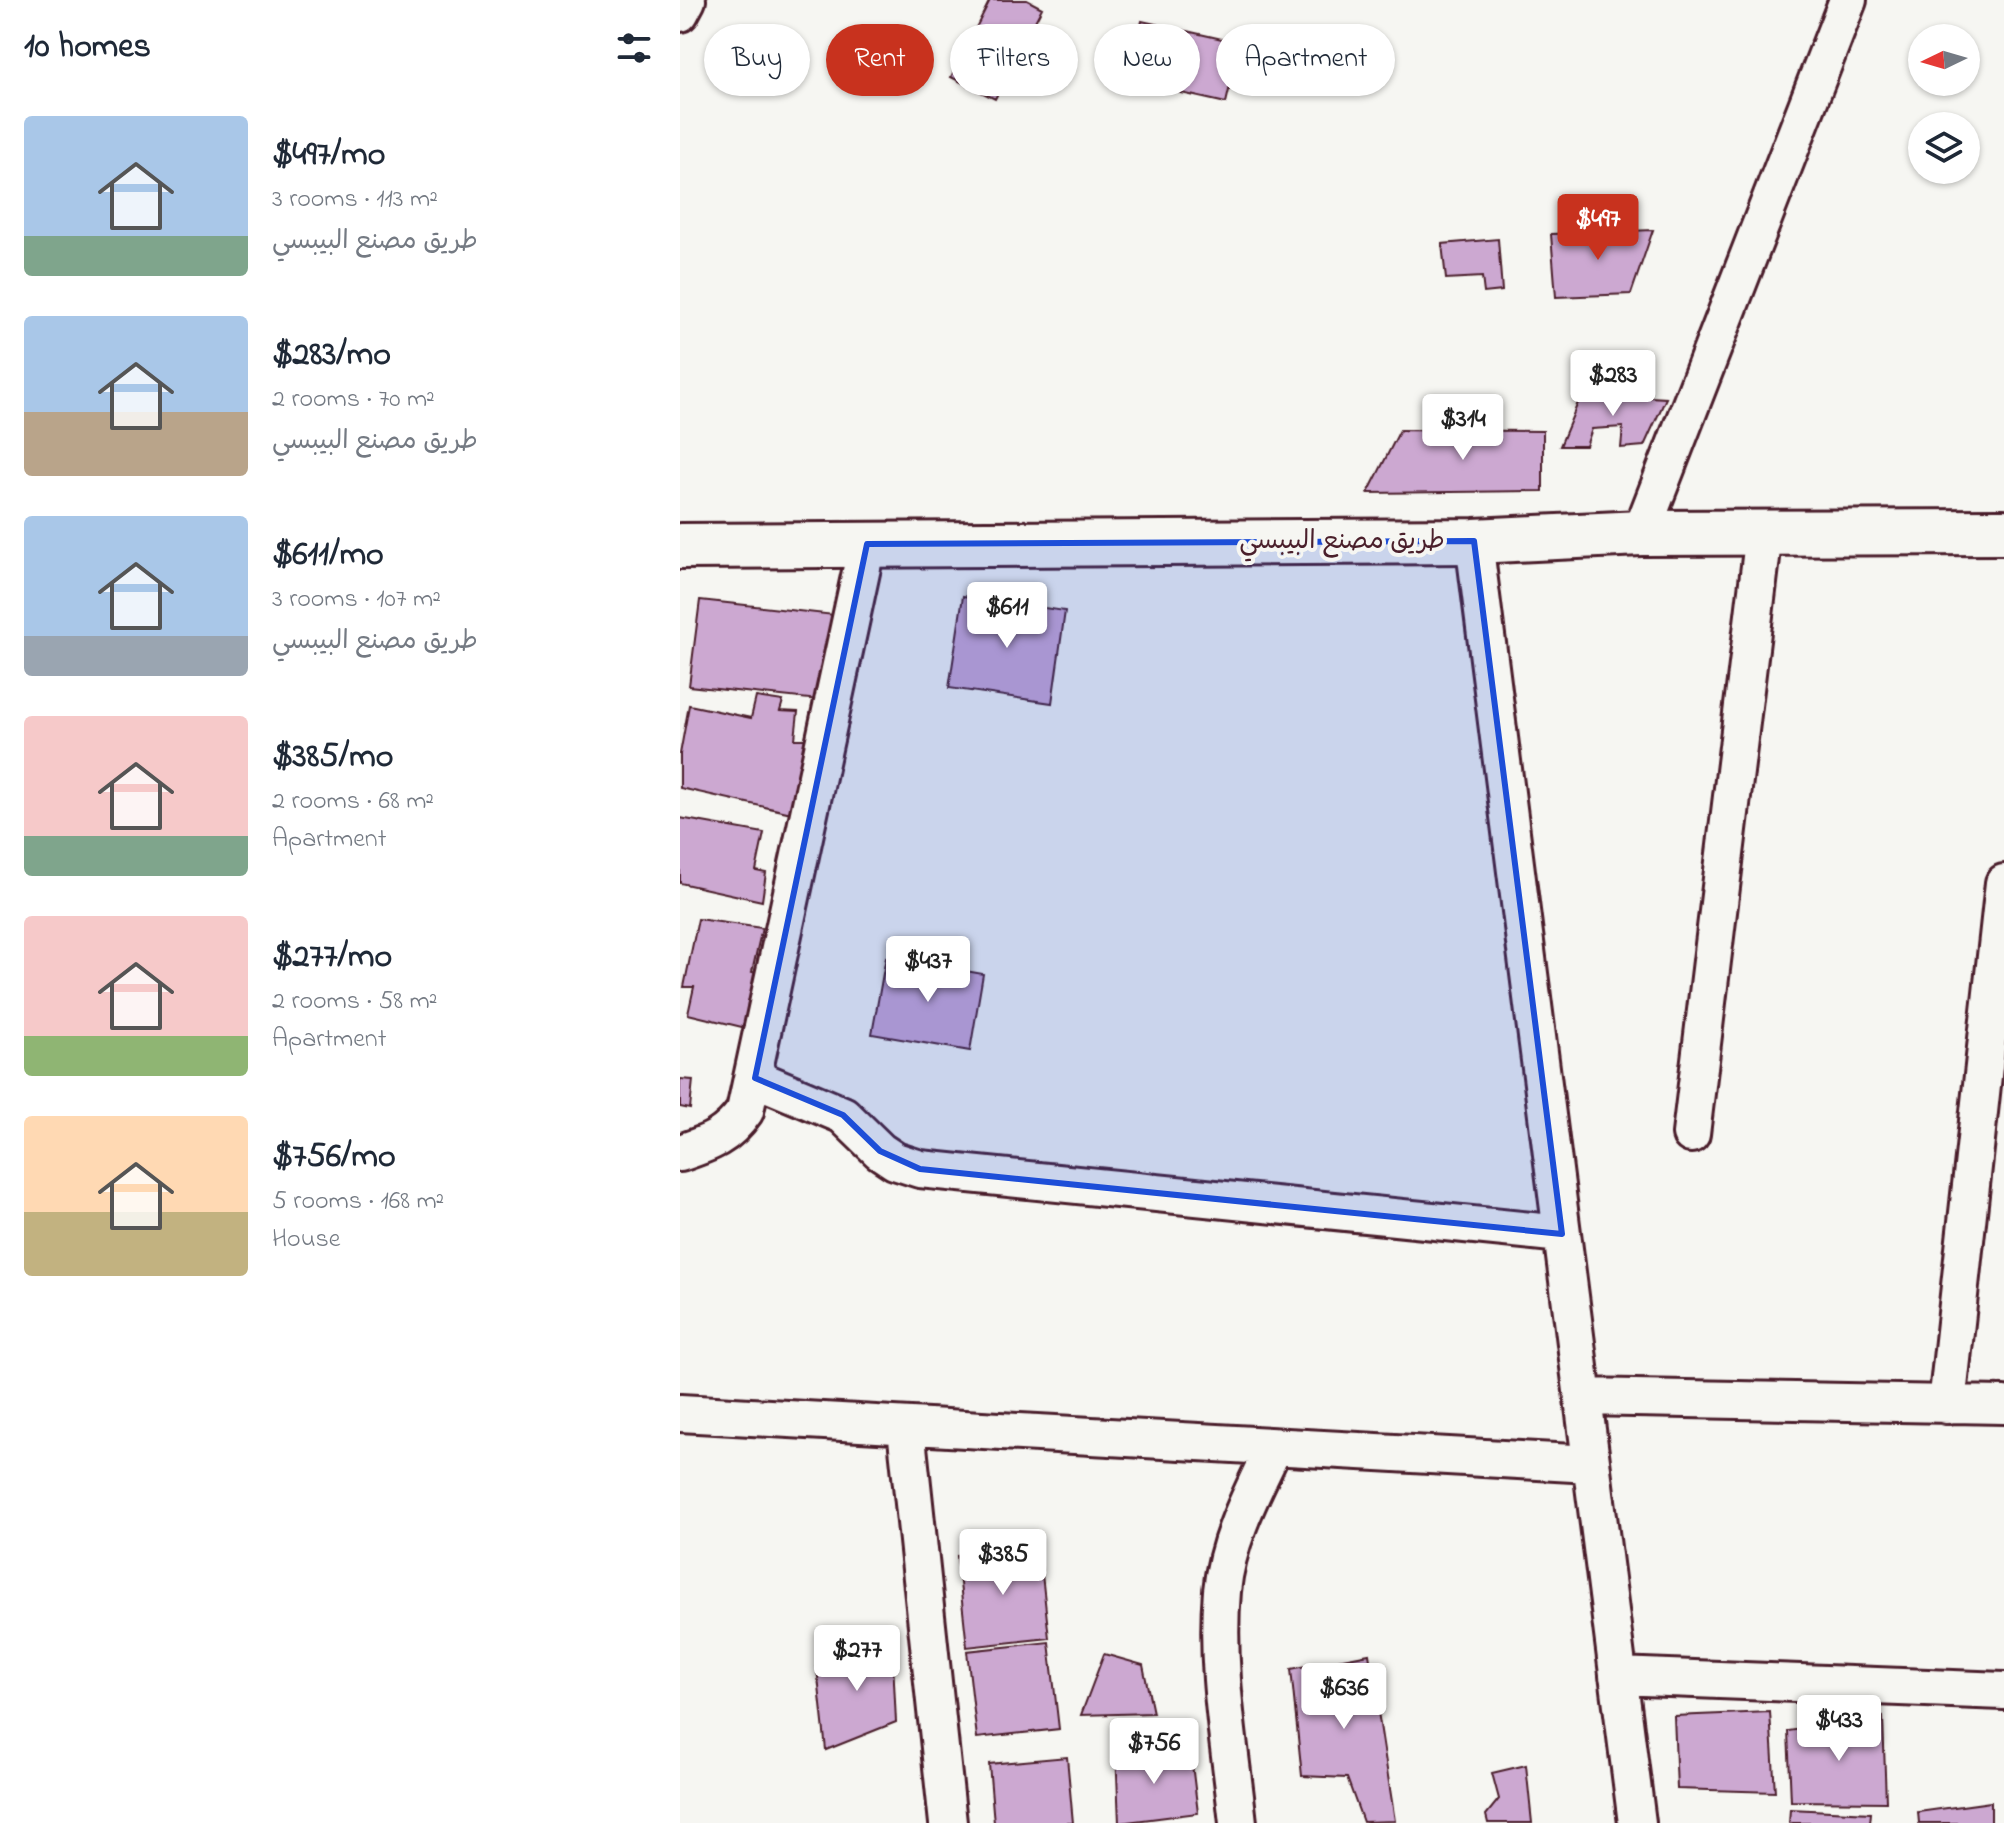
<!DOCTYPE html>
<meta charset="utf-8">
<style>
:root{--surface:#fff;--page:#f6f6f7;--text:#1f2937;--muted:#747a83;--accent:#c8321e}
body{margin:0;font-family:"Indie Flower","Playpen Sans Arabic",sans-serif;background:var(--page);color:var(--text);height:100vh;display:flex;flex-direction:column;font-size:30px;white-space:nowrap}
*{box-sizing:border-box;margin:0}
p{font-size:26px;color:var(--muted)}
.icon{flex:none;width:44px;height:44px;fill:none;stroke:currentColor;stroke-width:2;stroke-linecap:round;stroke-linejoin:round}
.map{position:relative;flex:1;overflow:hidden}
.side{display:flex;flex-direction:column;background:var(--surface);width:680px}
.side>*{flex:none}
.guide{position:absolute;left:24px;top:24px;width:760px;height:72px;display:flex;gap:16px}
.needle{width:52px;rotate:265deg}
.controls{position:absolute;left:1228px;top:24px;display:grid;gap:16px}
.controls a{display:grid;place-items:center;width:72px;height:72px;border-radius:50%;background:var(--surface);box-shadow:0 2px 6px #0004;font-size:40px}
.price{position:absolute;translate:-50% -68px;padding:0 18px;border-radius:8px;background:#fff;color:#222;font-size:26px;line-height:52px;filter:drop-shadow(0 2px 4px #0008)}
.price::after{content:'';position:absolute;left:50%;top:48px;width:24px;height:18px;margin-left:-12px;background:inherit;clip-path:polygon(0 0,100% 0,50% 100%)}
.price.active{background:var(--accent);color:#fff}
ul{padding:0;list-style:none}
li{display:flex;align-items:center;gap:24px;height:200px;padding:0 24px}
li span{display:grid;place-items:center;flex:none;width:224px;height:160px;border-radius:8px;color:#555}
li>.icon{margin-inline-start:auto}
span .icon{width:96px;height:96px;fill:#fffc;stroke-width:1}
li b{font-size:34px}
h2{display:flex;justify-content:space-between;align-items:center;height:96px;padding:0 24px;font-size:34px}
.chip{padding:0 28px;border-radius:36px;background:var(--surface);box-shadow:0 2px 6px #0004;font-size:28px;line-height:72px}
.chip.active{background:var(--accent);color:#fff}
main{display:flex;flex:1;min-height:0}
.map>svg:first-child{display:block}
</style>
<main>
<section class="side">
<h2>10 homes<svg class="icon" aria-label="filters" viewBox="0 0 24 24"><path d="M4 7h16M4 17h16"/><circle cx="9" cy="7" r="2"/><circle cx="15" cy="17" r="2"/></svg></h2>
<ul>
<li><span style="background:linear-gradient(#a9c7e8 75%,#7fa58c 0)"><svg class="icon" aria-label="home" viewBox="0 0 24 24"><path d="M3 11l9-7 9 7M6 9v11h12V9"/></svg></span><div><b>$497/mo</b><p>3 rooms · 113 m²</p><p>طريق مصنع البيبسي</p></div></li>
<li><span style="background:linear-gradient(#a9c7e8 60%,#b9a48a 0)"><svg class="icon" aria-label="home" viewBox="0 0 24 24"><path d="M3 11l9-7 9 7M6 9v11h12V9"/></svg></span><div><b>$283/mo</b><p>2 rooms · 70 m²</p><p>طريق مصنع البيبسي</p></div></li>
<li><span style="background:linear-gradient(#a9c7e8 75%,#9aa5b1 0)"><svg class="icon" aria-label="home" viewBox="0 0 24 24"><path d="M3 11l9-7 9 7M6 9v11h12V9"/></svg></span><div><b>$611/mo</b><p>3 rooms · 107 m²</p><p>طريق مصنع البيبسي</p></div></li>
<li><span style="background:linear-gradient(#f6c9c9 75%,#7fa58c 0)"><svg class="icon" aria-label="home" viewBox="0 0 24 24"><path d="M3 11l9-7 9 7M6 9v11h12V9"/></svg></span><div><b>$385/mo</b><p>2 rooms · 68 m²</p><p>Apartment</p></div></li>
<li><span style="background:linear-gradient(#f6c9c9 75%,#8fb573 0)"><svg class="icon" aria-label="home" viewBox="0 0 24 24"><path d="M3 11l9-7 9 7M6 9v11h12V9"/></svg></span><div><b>$277/mo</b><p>2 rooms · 58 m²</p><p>Apartment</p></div></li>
<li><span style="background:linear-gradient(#ffd9b3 60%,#c2b280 0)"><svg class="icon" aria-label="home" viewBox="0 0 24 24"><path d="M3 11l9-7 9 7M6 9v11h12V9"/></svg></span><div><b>$756/mo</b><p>5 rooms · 168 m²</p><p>House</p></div></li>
</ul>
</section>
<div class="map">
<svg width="1324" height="1823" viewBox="0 0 1324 1823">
<rect width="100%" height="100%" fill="#f6f6f2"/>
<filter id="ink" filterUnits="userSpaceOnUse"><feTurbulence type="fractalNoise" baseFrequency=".0125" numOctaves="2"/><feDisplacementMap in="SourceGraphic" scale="16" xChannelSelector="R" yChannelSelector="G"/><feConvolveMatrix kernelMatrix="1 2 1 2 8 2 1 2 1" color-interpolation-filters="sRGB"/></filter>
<g filter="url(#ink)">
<path fill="#cca8d1" stroke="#4a1f2b" stroke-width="2" d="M310 0H347L362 8 315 99 271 77Z
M462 21 560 43 546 103 448 81Z
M973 230 951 294 876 297 871 234Z
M818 239 822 291 804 293 802 277 766 279 762 244Z
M902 393 986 398 964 446 941 448 943 427 912 429 906 446H880Z
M720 430 863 431V491L688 493Z
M283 596 385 611 372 703 269 688Z
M20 600 164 616 148 701 9 686Z
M76 697 103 701 100 711 118 712 115 739H134L116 814 0 788V754L9 705 71 718Z
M0 818 84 833 76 871 86 873 82 901 0 883Z
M18 919 82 928 72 972 85 974 80 1003 68 1001 66 1028 8 1014 14 987H4Z
M206 957 303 974 290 1051 192 1034Z
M0 1079 13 1080 10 1109 0 1107Z
M359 1547 369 1638 287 1647 277 1556Z
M212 1641 216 1722 146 1750 136 1659Z
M369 1642 379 1729 297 1738 287 1651Z
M424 1654 463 1665 473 1713 401 1715Z
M689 1654 715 1821 683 1822 667 1778 622 1776 611 1669Z
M1090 1712 1095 1792 997 1789 994 1716Z
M1203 1717 1206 1802 1111 1801 1108 1731Z
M436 1750 511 1756 518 1813 439 1823Z
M387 1757 393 1823H314L309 1764Z
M846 1765 852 1823H808L806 1815 819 1799 812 1773Z
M1311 1802V1823H1239L1238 1812Z
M1110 1809 1191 1813 1190 1823H1109Z"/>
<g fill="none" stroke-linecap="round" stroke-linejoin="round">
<defs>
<path id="street" d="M0 13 7 0
M961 533 1168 0
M794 541 957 1823
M75 1078 163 1115 200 1151 215 1161 240 1169 882 1234
M1011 1134 1084 533
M0 1153C30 1143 47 1137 65 1111L187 544
M903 1397 1324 1405
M1267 1405 1324 883
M0 1413 911 1464
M226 1428 268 1823
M938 1676 1324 1691
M558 1823C550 1747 535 1667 542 1591 547 1539 572 1493 594 1447"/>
<path id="secondary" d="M0 546 794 541 961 533 1324 532"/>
</defs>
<use href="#street" stroke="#4a1f2b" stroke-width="42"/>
<use href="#secondary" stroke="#4a1f2b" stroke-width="50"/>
<use href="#street" stroke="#f6f6f2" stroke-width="36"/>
<use href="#secondary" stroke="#f6f6f2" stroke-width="44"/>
</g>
</g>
<path fill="#1d4ed8" fill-opacity="0.2" stroke="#1d4ed8" stroke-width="6" stroke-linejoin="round" d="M794 541 882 1234 240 1169 200 1151 163 1115 75 1078 187 544Z"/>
<g text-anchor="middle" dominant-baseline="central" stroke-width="8" stroke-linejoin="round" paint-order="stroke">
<g font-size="26" fill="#4a1f2b" stroke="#f6f6f2">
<text x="662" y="542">طريق مصنع البيبسي</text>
</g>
</g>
</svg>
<div class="controls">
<a><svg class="needle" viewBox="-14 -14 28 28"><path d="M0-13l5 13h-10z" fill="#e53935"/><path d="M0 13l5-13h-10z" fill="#747a83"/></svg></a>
<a><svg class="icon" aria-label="layers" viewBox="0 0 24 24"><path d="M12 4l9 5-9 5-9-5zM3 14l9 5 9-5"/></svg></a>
</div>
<b class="price active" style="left:918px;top:262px">$497</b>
<b class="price" style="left:933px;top:418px">$283</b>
<b class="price" style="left:783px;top:462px">$314</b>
<b class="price" style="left:327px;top:650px">$611</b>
<b class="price" style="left:248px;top:1004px">$437</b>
<b class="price" style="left:323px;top:1597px">$385</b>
<b class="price" style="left:177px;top:1693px">$277</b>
<b class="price" style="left:664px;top:1731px">$636</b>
<b class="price" style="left:1159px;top:1763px">$433</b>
<b class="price" style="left:474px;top:1786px">$756</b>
<div class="guide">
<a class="chip">Buy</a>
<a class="chip active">Rent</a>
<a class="chip">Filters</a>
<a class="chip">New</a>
<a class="chip">Apartment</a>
</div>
</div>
</main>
